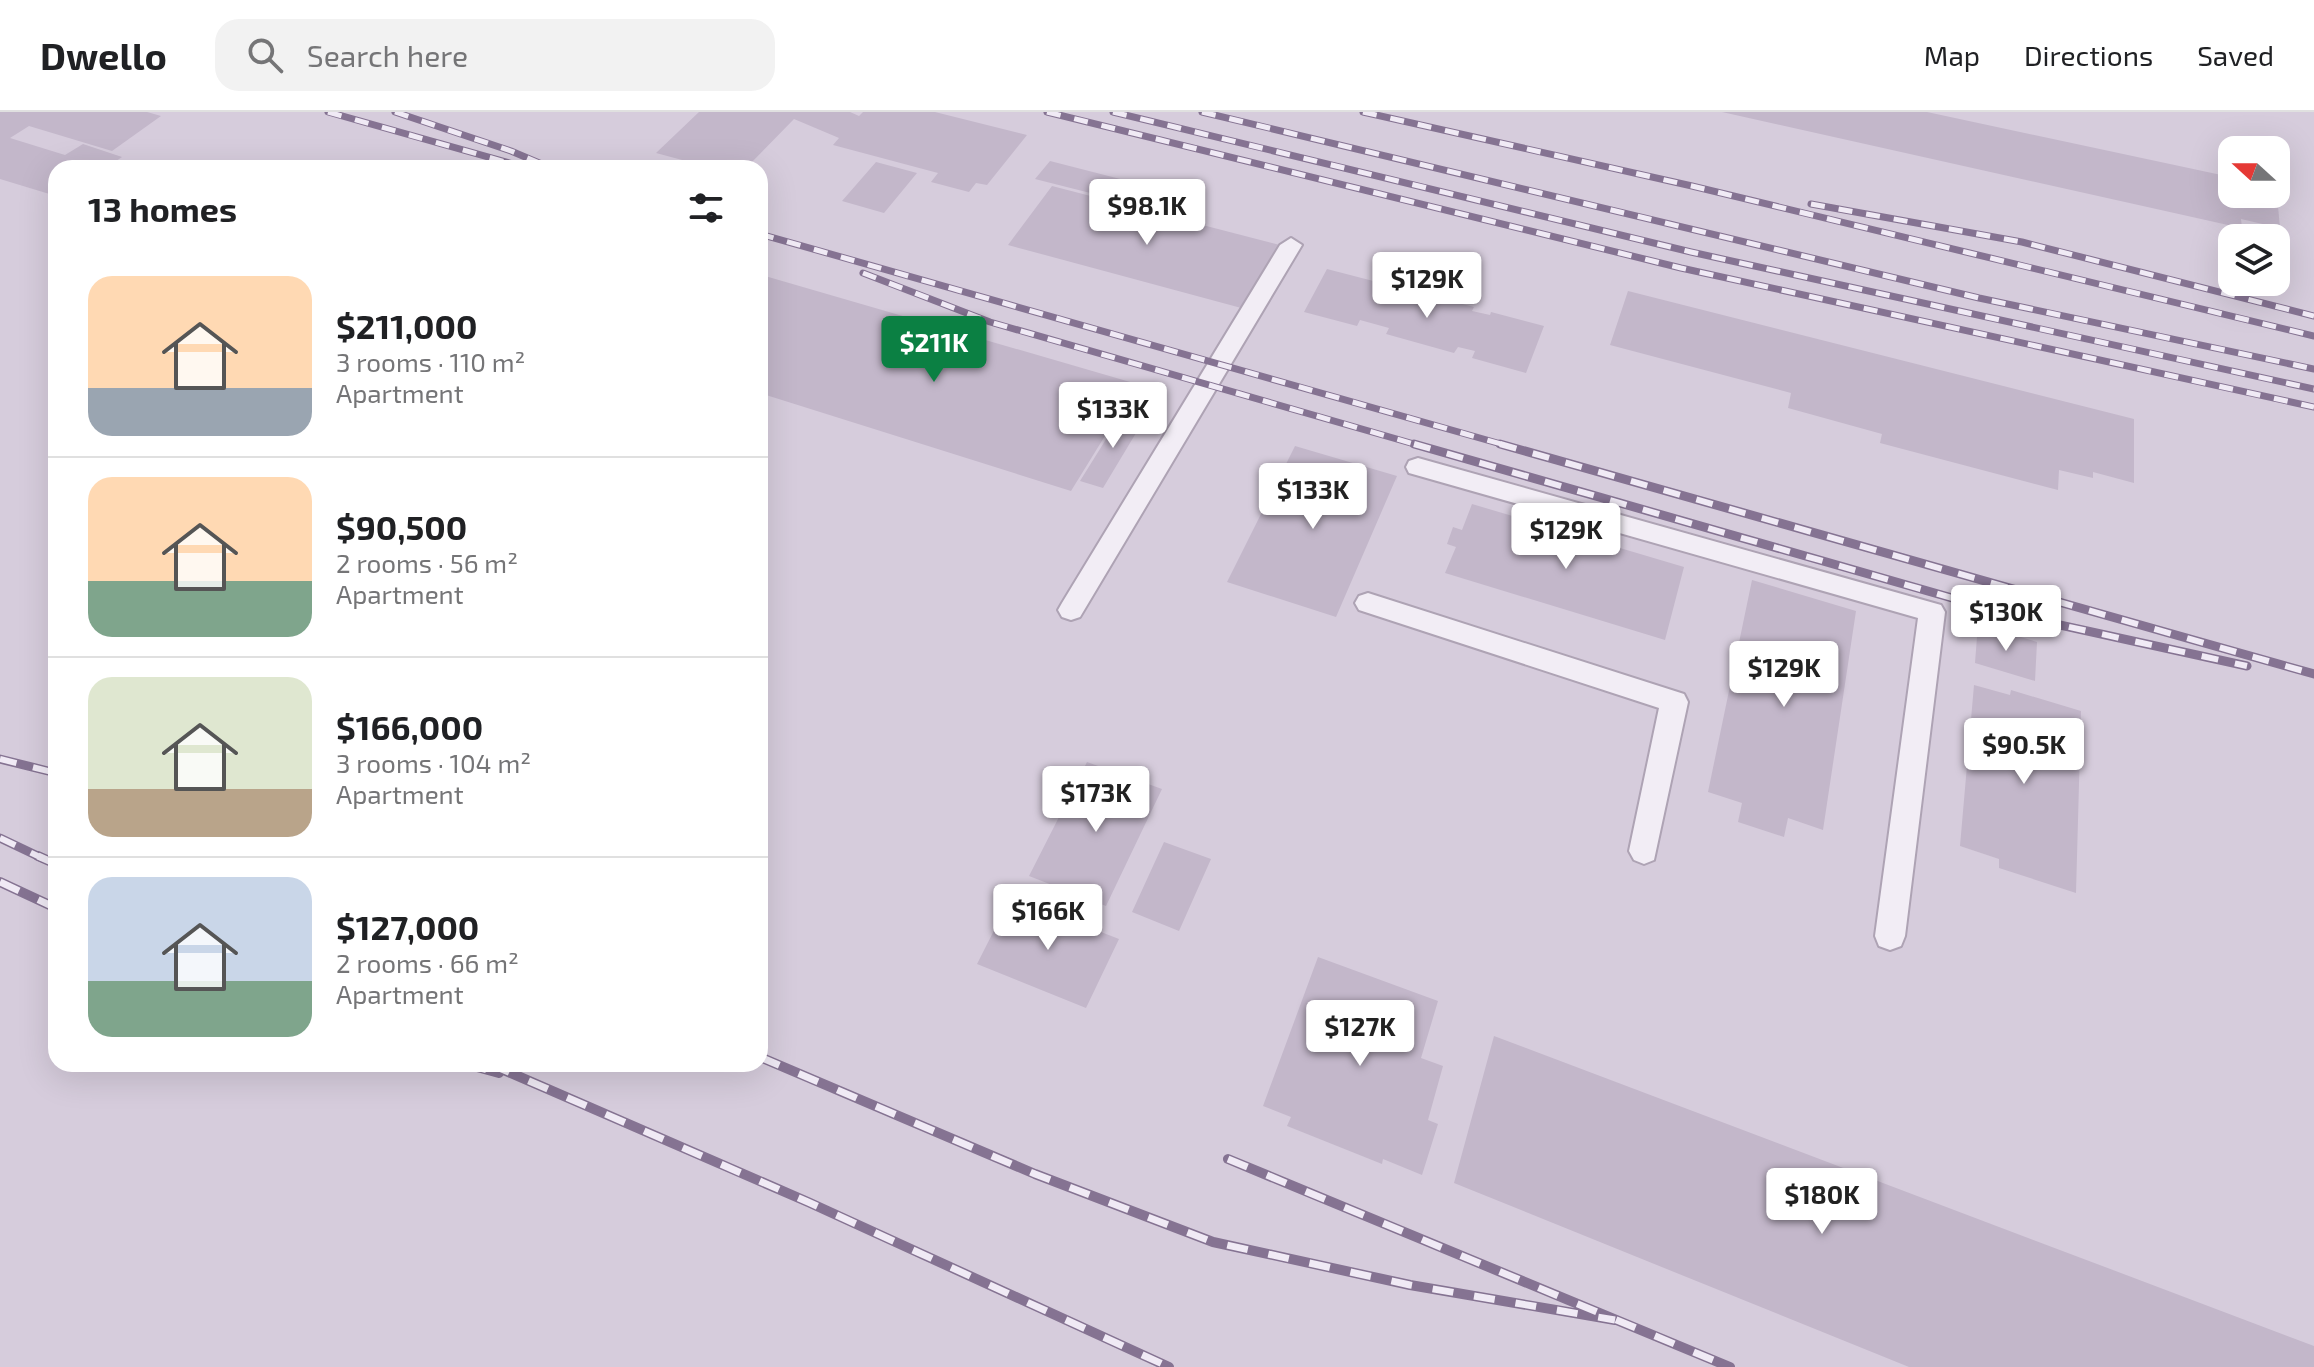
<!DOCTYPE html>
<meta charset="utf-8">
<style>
:root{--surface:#fff;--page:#f2f2f2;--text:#202124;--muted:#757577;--line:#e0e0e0;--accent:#0b8043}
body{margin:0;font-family:"Exo 2",sans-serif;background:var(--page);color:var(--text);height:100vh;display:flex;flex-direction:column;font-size:30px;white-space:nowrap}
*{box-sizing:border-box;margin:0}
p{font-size:26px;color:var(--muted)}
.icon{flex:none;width:44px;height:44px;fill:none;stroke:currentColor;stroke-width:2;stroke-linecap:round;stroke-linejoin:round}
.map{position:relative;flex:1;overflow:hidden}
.side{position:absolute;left:48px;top:48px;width:720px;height:912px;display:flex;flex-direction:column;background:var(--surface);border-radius:24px;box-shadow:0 8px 32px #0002}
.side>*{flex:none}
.needle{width:52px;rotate:291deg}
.fabs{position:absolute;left:2218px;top:24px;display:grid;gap:16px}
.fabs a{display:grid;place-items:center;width:72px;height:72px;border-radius:16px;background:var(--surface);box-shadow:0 8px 32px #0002;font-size:40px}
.price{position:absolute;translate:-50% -68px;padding:0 18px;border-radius:8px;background:#fff;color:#222;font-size:26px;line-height:52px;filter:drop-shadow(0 2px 4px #0008)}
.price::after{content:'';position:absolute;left:50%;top:48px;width:24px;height:18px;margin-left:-12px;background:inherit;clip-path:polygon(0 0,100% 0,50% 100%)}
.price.selected{background:var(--accent);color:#fff}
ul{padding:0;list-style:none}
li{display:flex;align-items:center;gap:24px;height:200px;padding:0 40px}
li+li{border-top:2px solid var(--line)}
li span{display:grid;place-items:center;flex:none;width:224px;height:160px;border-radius:24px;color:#555}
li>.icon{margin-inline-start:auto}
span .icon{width:96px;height:96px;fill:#fffc;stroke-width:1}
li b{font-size:34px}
h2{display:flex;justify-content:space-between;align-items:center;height:96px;padding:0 40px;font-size:34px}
header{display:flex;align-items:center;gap:48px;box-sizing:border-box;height:112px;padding:0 40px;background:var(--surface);border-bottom:2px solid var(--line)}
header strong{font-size:38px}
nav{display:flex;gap:44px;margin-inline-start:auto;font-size:28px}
.search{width:560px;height:72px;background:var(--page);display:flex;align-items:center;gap:20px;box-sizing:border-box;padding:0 28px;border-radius:24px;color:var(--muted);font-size:30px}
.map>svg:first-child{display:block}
</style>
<header>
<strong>Dwello</strong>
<div class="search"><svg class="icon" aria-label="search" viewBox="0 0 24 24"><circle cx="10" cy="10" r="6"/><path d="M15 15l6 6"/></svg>Search here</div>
<nav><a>Map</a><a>Directions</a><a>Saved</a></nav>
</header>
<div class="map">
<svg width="2314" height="1255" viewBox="0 0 2314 1255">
<rect width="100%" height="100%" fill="#e2dae7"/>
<path fill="#d6ccdc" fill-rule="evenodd" d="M0 0H2314V1255H0ZM2232 38H2276V82H2232ZM56 56H760V952H56ZM2232 126H2276V170H2232Z"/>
<path fill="#c3b7ca" d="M0 0H147L161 4 112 39 29 14 10 26 65 43 83 32 122 45 106 56H56V84L0 67Z
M699 0H850L859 4 863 0H935L1027 23 987 73 976 71 969 80 931 70 938 61 833 33 839 26 794 7 746 56H712L656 41Z
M1722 0H1927L2226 64V72L2232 74V82L2277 83 2280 116 2241 107 2242 116 2228 113Z
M1050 49 1128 69 1114 87 1035 67Z
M876 50 917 61 884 101 842 89Z
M1052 74 1280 133 1245 197 1008 133Z
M1327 157 1377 170 1374 176 1406 184 1408 178 1474 195 1472 199 1490 203 1491 200 1544 214 1526 261 1472 246 1475 239 1458 235 1454 241 1386 222 1389 216 1360 208 1357 214 1304 200Z
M760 162 765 164 1137 272 1071 379 760 281Z
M1628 179 2134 307V371L2093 360V366L2059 358 2058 378 1880 331 1882 322 1788 296 1791 281 1610 233Z
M1123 300 1145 306 1103 376 1080 369Z
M1295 334 1397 364 1336 505 1227 470Z
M1472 392 1684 455 1665 528 1445 461 1456 435 1447 432 1453 415 1462 418Z
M1752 468 1856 499 1823 718 1788 706 1784 725 1738 710 1742 691 1708 680Z
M1978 512 2037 530 2035 569 1975 551Z
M1974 573 2010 583 2011 578 2081 599 2076 781 1999 756V747L1960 734Z
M1087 650 1162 677 1106 794 1029 764Z
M1164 730 1211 747 1179 819 1132 800Z
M1011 785 1119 827 1086 896 977 852Z
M1318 845 1438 889 1421 946 1443 954 1428 1008 1438 1012 1422 1063 1383 1047 1382 1052 1287 1014 1291 1005 1263 994Z
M1494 924 2314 1234V1255H1909L1454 1071Z"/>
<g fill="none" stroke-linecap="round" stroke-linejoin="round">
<defs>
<path id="lane" d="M1291 126 1302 133 1080 505 1071 508 1062 505 1058 498 1062 491 1280 133Z
M1418 346 1941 493 1945 500 1905 824 1901 834 1890 838 1879 834 1875 824 1918 506 1409 361 1406 355 1409 349Z
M1368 481 1684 582 1688 590 1654 748 1644 752 1634 748 1629 739 1659 596 1359 498 1355 491 1359 484Z"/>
</defs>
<use href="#lane" stroke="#aea3b4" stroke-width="4"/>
<use href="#lane" fill="#f2edf5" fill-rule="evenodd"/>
<defs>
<path id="rail-far2" d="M328 0 527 56
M395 0 511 39 551 56
M1047 0 1681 156 2314 295
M1113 0 1691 140 2314 277
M1202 0 1979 186 2314 257
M1363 0 1692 74 2314 224
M1811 92 2022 130 2314 204
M760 122 1508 334
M863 161 990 210 1421 334"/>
<path id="rail-far1" d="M1414 332 2001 500 2247 554
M1500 332 2314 562
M0 647 56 661
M0 726 42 746"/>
<path id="rail" d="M38 744 56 752
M0 770 56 796
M760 945 1035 1062 1213 1130 1410 1173 1615 1208
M466 952 499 961
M490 952 808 1090 1169 1255
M1228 1047 1730 1255"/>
</defs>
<use href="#rail-far2" stroke="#857392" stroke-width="7"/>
<use href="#rail-far1" stroke="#857392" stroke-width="9"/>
<use href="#rail" stroke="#857392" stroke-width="10"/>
<use href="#rail-far2" stroke="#f0eaf5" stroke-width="5" stroke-dasharray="14" stroke-linecap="butt"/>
<use href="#rail-far1" stroke="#f0eaf5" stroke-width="6" stroke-dasharray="17" stroke-linecap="butt"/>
<use href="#rail" stroke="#f0eaf5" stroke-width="7" stroke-dasharray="21" stroke-linecap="butt"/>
</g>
</svg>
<div class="fabs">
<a><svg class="needle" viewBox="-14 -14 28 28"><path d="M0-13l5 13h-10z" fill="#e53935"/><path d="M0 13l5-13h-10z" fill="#757577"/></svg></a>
<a><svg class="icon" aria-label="layers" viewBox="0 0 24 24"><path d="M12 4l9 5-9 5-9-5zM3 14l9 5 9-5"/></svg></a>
</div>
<b class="price" style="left:1147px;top:135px">$98.1K</b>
<b class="price" style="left:1427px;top:208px">$129K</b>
<b class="price selected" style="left:934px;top:272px">$211K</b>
<b class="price" style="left:1113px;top:338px">$133K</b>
<b class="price" style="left:1313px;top:419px">$133K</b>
<b class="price" style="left:1566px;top:459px">$129K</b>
<b class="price" style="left:2006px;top:541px">$130K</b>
<b class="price" style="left:1784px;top:597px">$129K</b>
<b class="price" style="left:2024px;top:674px">$90.5K</b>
<b class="price" style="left:1096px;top:722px">$173K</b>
<b class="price" style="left:1048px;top:840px">$166K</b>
<b class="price" style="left:1360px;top:956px">$127K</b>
<b class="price" style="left:1822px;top:1124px">$180K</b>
<section class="side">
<h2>13 homes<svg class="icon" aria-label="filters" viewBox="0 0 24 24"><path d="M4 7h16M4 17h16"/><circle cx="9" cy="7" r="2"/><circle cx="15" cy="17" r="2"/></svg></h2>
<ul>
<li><span style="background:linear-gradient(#ffd9b3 70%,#9aa5b1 0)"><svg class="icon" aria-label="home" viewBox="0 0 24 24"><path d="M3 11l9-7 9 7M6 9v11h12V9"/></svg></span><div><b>$211,000</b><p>3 rooms · 110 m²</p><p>Apartment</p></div></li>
<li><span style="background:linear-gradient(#ffd9b3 65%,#7fa58c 0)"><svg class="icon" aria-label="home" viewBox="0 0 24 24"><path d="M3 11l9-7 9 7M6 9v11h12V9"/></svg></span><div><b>$90,500</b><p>2 rooms · 56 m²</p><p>Apartment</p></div></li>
<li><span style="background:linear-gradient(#dfe7d0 70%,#b9a48a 0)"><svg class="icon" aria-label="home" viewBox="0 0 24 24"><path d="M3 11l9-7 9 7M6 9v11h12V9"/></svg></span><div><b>$166,000</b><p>3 rooms · 104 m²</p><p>Apartment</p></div></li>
<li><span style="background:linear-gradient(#c9d6e8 65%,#7fa58c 0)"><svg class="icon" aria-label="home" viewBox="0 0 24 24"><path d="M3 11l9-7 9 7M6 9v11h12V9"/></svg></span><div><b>$127,000</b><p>2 rooms · 66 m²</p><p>Apartment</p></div></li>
</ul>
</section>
</div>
